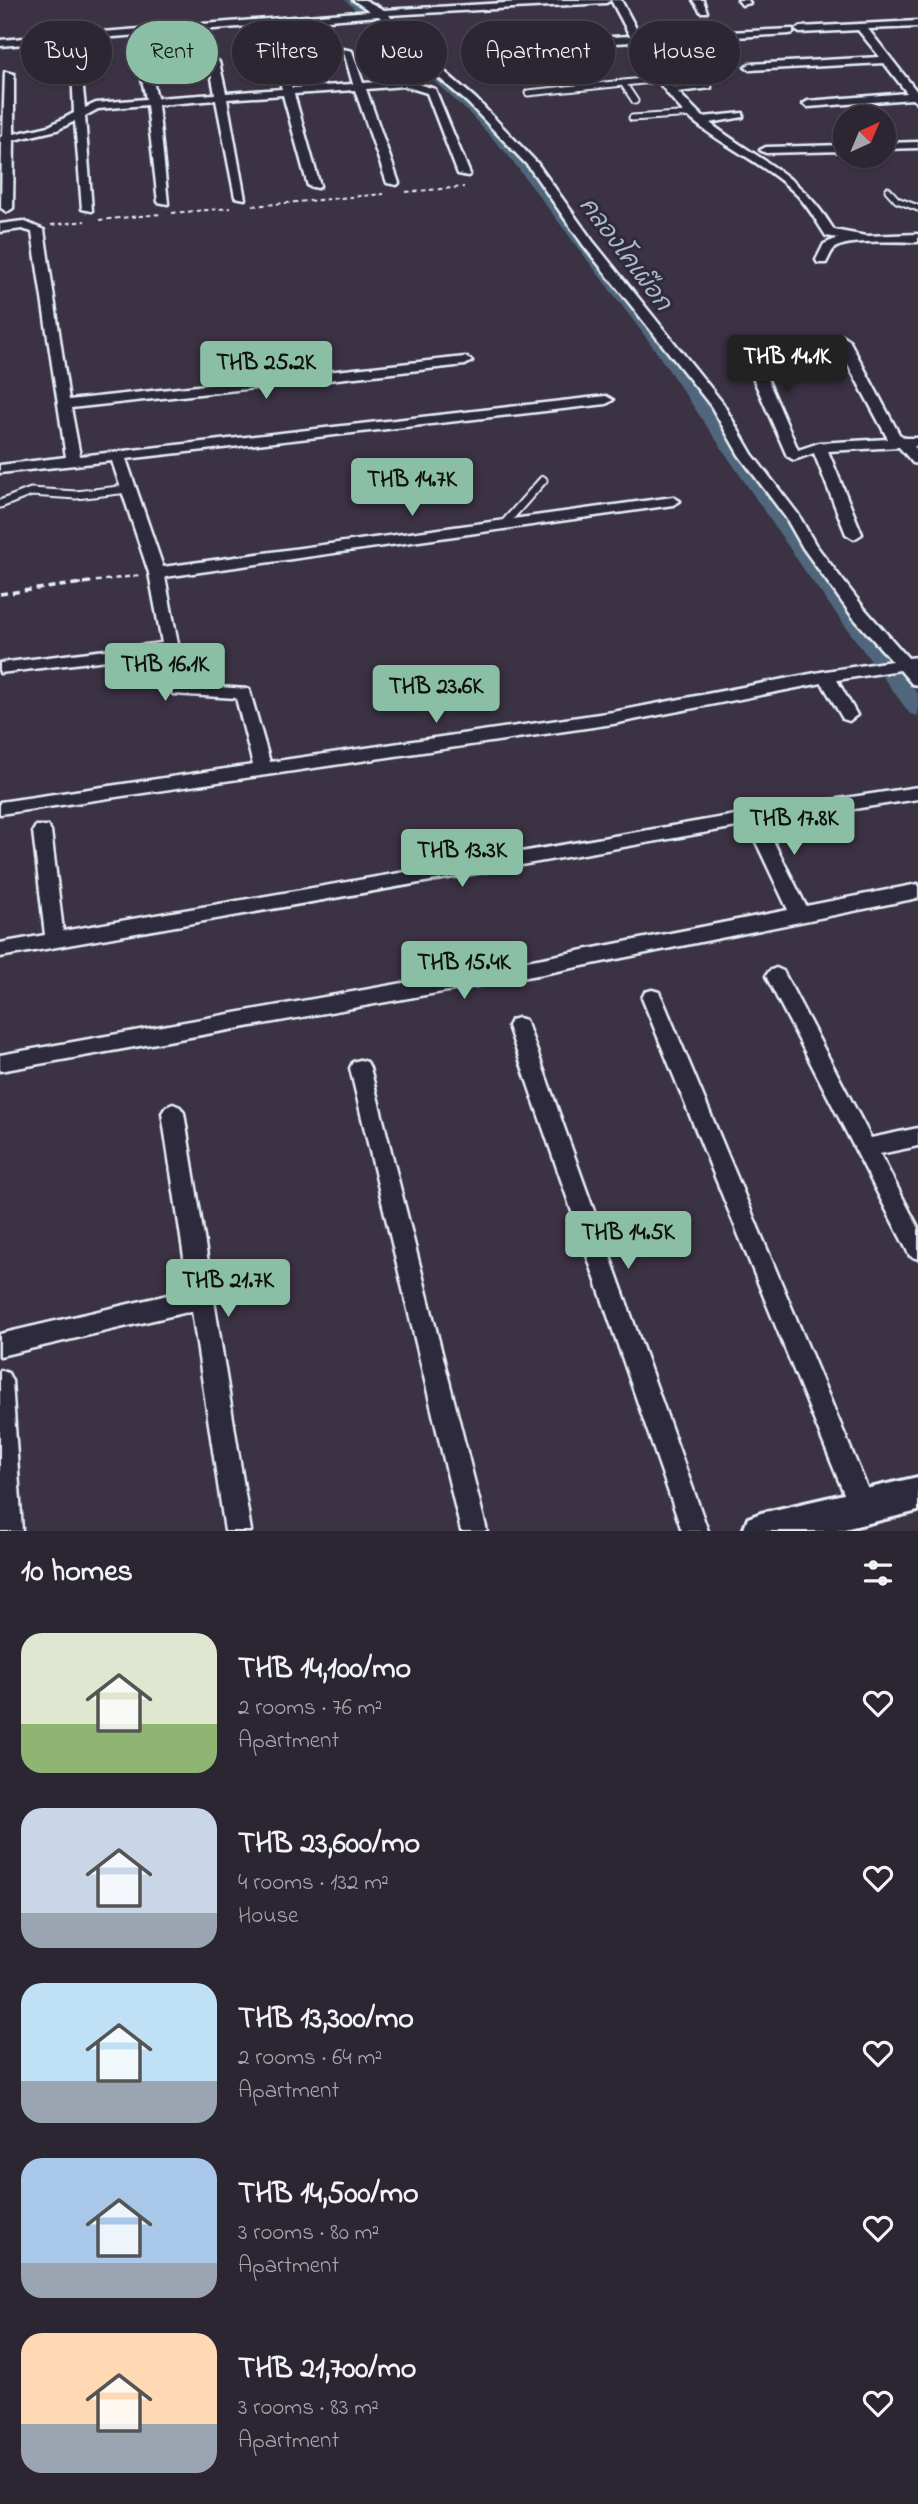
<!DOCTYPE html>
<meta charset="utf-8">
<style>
:root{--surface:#2c2633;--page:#38323f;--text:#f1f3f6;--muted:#a6a5ac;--line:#48434e;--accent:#8abfa5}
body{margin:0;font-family:"Indie Flower","Playpen Sans Thai",sans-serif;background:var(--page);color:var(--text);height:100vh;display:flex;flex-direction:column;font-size:26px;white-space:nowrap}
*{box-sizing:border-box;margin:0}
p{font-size:23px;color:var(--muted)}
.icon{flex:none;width:38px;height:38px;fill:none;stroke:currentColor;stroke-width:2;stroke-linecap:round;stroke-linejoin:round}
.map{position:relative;height:1531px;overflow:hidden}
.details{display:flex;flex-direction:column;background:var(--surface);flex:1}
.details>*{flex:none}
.banner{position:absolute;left:21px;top:21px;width:877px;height:63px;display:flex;gap:14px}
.needle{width:46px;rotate:44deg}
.tools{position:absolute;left:833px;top:105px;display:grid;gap:14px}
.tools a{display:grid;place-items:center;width:63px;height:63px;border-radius:50%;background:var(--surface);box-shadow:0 2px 5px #0004,0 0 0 2px var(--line);font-size:35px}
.price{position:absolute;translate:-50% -60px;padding:0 16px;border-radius:7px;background:var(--accent);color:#111;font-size:23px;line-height:46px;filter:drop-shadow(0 2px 4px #0008)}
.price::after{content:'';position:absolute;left:50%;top:42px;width:21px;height:16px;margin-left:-10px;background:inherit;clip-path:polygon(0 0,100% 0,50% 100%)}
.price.current{background:#222;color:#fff}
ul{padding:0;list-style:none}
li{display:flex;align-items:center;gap:21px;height:175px;padding:0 21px}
li span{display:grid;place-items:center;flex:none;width:196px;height:140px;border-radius:21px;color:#555}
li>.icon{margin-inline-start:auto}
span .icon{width:84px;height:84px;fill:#fffc;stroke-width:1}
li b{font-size:30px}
h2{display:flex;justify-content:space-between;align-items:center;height:84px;padding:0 21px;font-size:30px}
.chip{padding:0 24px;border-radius:32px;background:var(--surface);box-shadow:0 2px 5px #0004,0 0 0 2px var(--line);font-size:24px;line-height:63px}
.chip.current{background:var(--accent);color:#111}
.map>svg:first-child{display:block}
</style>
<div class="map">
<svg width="918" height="1531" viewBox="0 0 918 1531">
<rect width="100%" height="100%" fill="#3b3244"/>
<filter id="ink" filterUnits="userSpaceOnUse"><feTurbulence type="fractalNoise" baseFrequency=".0143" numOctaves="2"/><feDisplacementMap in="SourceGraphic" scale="14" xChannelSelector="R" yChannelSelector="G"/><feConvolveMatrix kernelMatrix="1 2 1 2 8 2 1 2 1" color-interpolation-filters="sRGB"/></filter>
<g filter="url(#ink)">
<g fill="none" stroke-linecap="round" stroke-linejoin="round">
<path fill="#50667b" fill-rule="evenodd" d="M345 0H358L478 106 518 149 663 337 821 566 918 694V716L910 714 807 574 651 344 508 155 468 112Z"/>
<defs>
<path id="lane-far1" d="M623 83 635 101
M528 93 662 79
M632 118 693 114
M888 190 897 200 918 208"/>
<path id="lane" d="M0 504 31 492 76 495 128 489
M505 523 543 480"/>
<path id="street" d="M353 0H365L384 10 556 0H611L606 3 389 15 408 40 476 99 537 163 592 240 722 402 752 454 798 514 815 544 864 608 908 658 918 657V685L912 684 900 670 837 680 857 715 849 721 843 719 822 683 613 724 0 814V802L253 765 236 698 173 694 164 653 0 673V663L162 643 149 573 112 461 0 473V465L66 457 32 232 22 229 0 232V224L23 221 44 230 69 400 465 357 472 361 465 365 71 408 80 456 606 396 613 400 606 404 126 459 163 567 673 497 680 501 673 505 165 577 186 685 249 689 270 762 613 712 826 671 892 661 852 616 803 548 786 518 739 455 711 406 584 246 529 167 468 103 400 44 379 16 0 46V40L370 11Z
M611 0H621L640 36 793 29V33L789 34 643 42 652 57 704 54V58L700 59 656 63 673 87 711 84V88L678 92 703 117 743 113V117L710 123C759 161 800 173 834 230L866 236 918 234V242C899 242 848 239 835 248 831 251 829 258 826 263H818L816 260 824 244 838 238 826 236C817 222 809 208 798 196 767 164 725 148 692 120 668 98 649 70 634 42L519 48 514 45 519 42 630 36Z
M693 0H703L707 12H701Z
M738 0H748L750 3 742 5Z
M918 21V27L868 29 918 93V103L912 99 808 107 803 104 808 101 907 93 884 63 750 70 745 67 750 64 880 57 858 30 800 33 795 30 800 27Z
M343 49 352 51 363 83 405 80 435 89 470 174 468 176 458 174 427 93 404 86 366 89 399 183 397 185 387 183 355 90 294 94 320 186 318 188 308 186 283 95 227 99 245 199 235 197 216 100 158 105 168 204 158 202 147 105 98 109 85 116 92 211 82 209 75 121 57 130 14 140 13 208 7 212 1 208 2 143H0V137L3 136 5 72 14 74V134L49 126 74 113 72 67 81 69 85 108 96 103 146 99 139 64 144 61 149 64 157 98 215 94 209 62 214 59 219 62 226 93 282 89 273 57 278 54 283 57 292 88 353 84Z
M918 142V148L884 149V143Z
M845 145V151L766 153 760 150 766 147Z
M842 336 849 340 899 434 905 438H918V446H914L918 451V464L913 463 899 447 828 451 862 534 854 539 846 534 814 453 794 460 787 456 740 348 747 344 754 348 798 450 819 443 888 439 835 340Z
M918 787V799L764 823 806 906 918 884V898L543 974 0 1071V1055L543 958 788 910 748 825 0 957V943L45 935 33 831 36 826H48L51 831 63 931 753 812Z
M776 968 783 971 871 1138 918 1128V1146L880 1154 918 1227V1259L910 1256 766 976 769 971Z
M652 990 659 992 662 998 876 1509 872 1518 863 1522 854 1518 642 998 645 992Z
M518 1018 525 1020 528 1026 708 1531H682L508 1026 511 1020Z
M360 1060 367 1062 370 1068 487 1531H461L350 1068 353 1062Z
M173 1104 180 1107 184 1113 251 1531H225L192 1311 0 1356V1334L189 1290 162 1113 166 1107Z
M0 1370 8 1373 12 1381 22 1531H0Z"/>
<path id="secondary" d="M918 1477V1511L836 1531H743L748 1518 761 1513Z"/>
</defs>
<use href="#lane-far1" stroke="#e8f1f8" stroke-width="9"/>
<use href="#lane" stroke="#e8f1f8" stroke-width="11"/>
<use href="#street" stroke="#e8f1f8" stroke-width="5"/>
<use href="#secondary" stroke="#e8f1f8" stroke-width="6"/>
<path stroke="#e8f1f8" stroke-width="2" stroke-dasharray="4.5 3.5" stroke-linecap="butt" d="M406 192 464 187
M253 206 384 194
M172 213 231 208
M99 220 161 214
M51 225 85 221"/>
<path stroke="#e8f1f8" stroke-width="2.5" stroke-dasharray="5 4.5" stroke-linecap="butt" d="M77 584 141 575"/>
<path stroke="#e8f1f8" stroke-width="3.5" stroke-dasharray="7 5" stroke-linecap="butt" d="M0 594 90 582"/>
<use href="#lane-far1" stroke="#2f2a3d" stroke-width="5"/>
<use href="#lane" stroke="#2f2a3d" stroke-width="7"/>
<use href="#street" fill="#2f2a3d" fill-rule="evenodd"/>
<use href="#secondary" fill="#2f2a3d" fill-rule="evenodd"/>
</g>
</g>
<g text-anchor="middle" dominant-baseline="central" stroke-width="6" stroke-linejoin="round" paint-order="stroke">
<g font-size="24" font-style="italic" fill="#abb9c6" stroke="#2f2a3d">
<text transform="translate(624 255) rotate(53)">คลองโคเผือก</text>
</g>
</g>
</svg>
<div class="tools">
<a><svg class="needle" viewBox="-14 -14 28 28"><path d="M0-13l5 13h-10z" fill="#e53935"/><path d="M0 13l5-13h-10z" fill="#a6a5ac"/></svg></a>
</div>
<b class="price current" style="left:787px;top:395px">THB 14.1K</b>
<b class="price" style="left:266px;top:401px">THB 25.2K</b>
<b class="price" style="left:412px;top:518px">THB 14.7K</b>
<b class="price" style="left:165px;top:703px">THB 16.1K</b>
<b class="price" style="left:436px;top:725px">THB 23.6K</b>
<b class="price" style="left:794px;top:857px">THB 17.8K</b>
<b class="price" style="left:462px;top:889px">THB 13.3K</b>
<b class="price" style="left:464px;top:1001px">THB 15.4K</b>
<b class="price" style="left:628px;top:1271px">THB 14.5K</b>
<b class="price" style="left:228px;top:1319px">THB 21.7K</b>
<div class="banner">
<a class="chip">Buy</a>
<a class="chip current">Rent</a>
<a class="chip">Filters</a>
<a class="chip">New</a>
<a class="chip">Apartment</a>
<a class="chip">House</a>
</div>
</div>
<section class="details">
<h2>10 homes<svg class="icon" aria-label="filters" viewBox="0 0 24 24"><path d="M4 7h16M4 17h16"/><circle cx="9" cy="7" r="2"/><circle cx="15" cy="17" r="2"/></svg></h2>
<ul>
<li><span style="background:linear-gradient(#dfe7d0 65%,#8fb573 0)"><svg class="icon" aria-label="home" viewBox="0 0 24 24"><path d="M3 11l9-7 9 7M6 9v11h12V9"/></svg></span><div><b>THB 14,100/mo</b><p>2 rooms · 76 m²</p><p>Apartment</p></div><svg class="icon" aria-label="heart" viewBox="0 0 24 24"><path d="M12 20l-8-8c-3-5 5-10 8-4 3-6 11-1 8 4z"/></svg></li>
<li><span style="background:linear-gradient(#c9d6e8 75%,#9aa5b1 0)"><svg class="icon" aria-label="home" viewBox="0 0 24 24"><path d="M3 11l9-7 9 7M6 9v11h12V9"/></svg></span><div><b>THB 23,600/mo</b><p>4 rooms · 132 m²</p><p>House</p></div><svg class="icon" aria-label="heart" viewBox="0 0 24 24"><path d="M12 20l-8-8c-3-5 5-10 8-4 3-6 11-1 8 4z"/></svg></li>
<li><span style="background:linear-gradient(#bfe0f5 70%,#9aa5b1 0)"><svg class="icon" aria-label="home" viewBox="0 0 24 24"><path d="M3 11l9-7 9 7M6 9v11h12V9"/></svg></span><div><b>THB 13,300/mo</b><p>2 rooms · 64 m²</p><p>Apartment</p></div><svg class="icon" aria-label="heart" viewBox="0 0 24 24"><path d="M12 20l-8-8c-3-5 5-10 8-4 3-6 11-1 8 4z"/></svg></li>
<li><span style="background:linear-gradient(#a9c7e8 75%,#9aa5b1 0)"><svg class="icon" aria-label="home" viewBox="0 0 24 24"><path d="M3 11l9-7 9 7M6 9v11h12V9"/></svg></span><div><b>THB 14,500/mo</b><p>3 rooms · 80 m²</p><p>Apartment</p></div><svg class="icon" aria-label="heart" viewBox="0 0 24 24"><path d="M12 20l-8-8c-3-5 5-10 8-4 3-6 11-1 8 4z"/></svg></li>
<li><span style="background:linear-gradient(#ffd9b3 65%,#9aa5b1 0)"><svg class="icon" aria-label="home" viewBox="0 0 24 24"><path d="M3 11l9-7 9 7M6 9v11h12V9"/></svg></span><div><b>THB 21,700/mo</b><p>3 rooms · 83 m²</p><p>Apartment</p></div><svg class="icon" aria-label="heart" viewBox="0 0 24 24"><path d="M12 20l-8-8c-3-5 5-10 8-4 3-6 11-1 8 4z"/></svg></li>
</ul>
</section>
